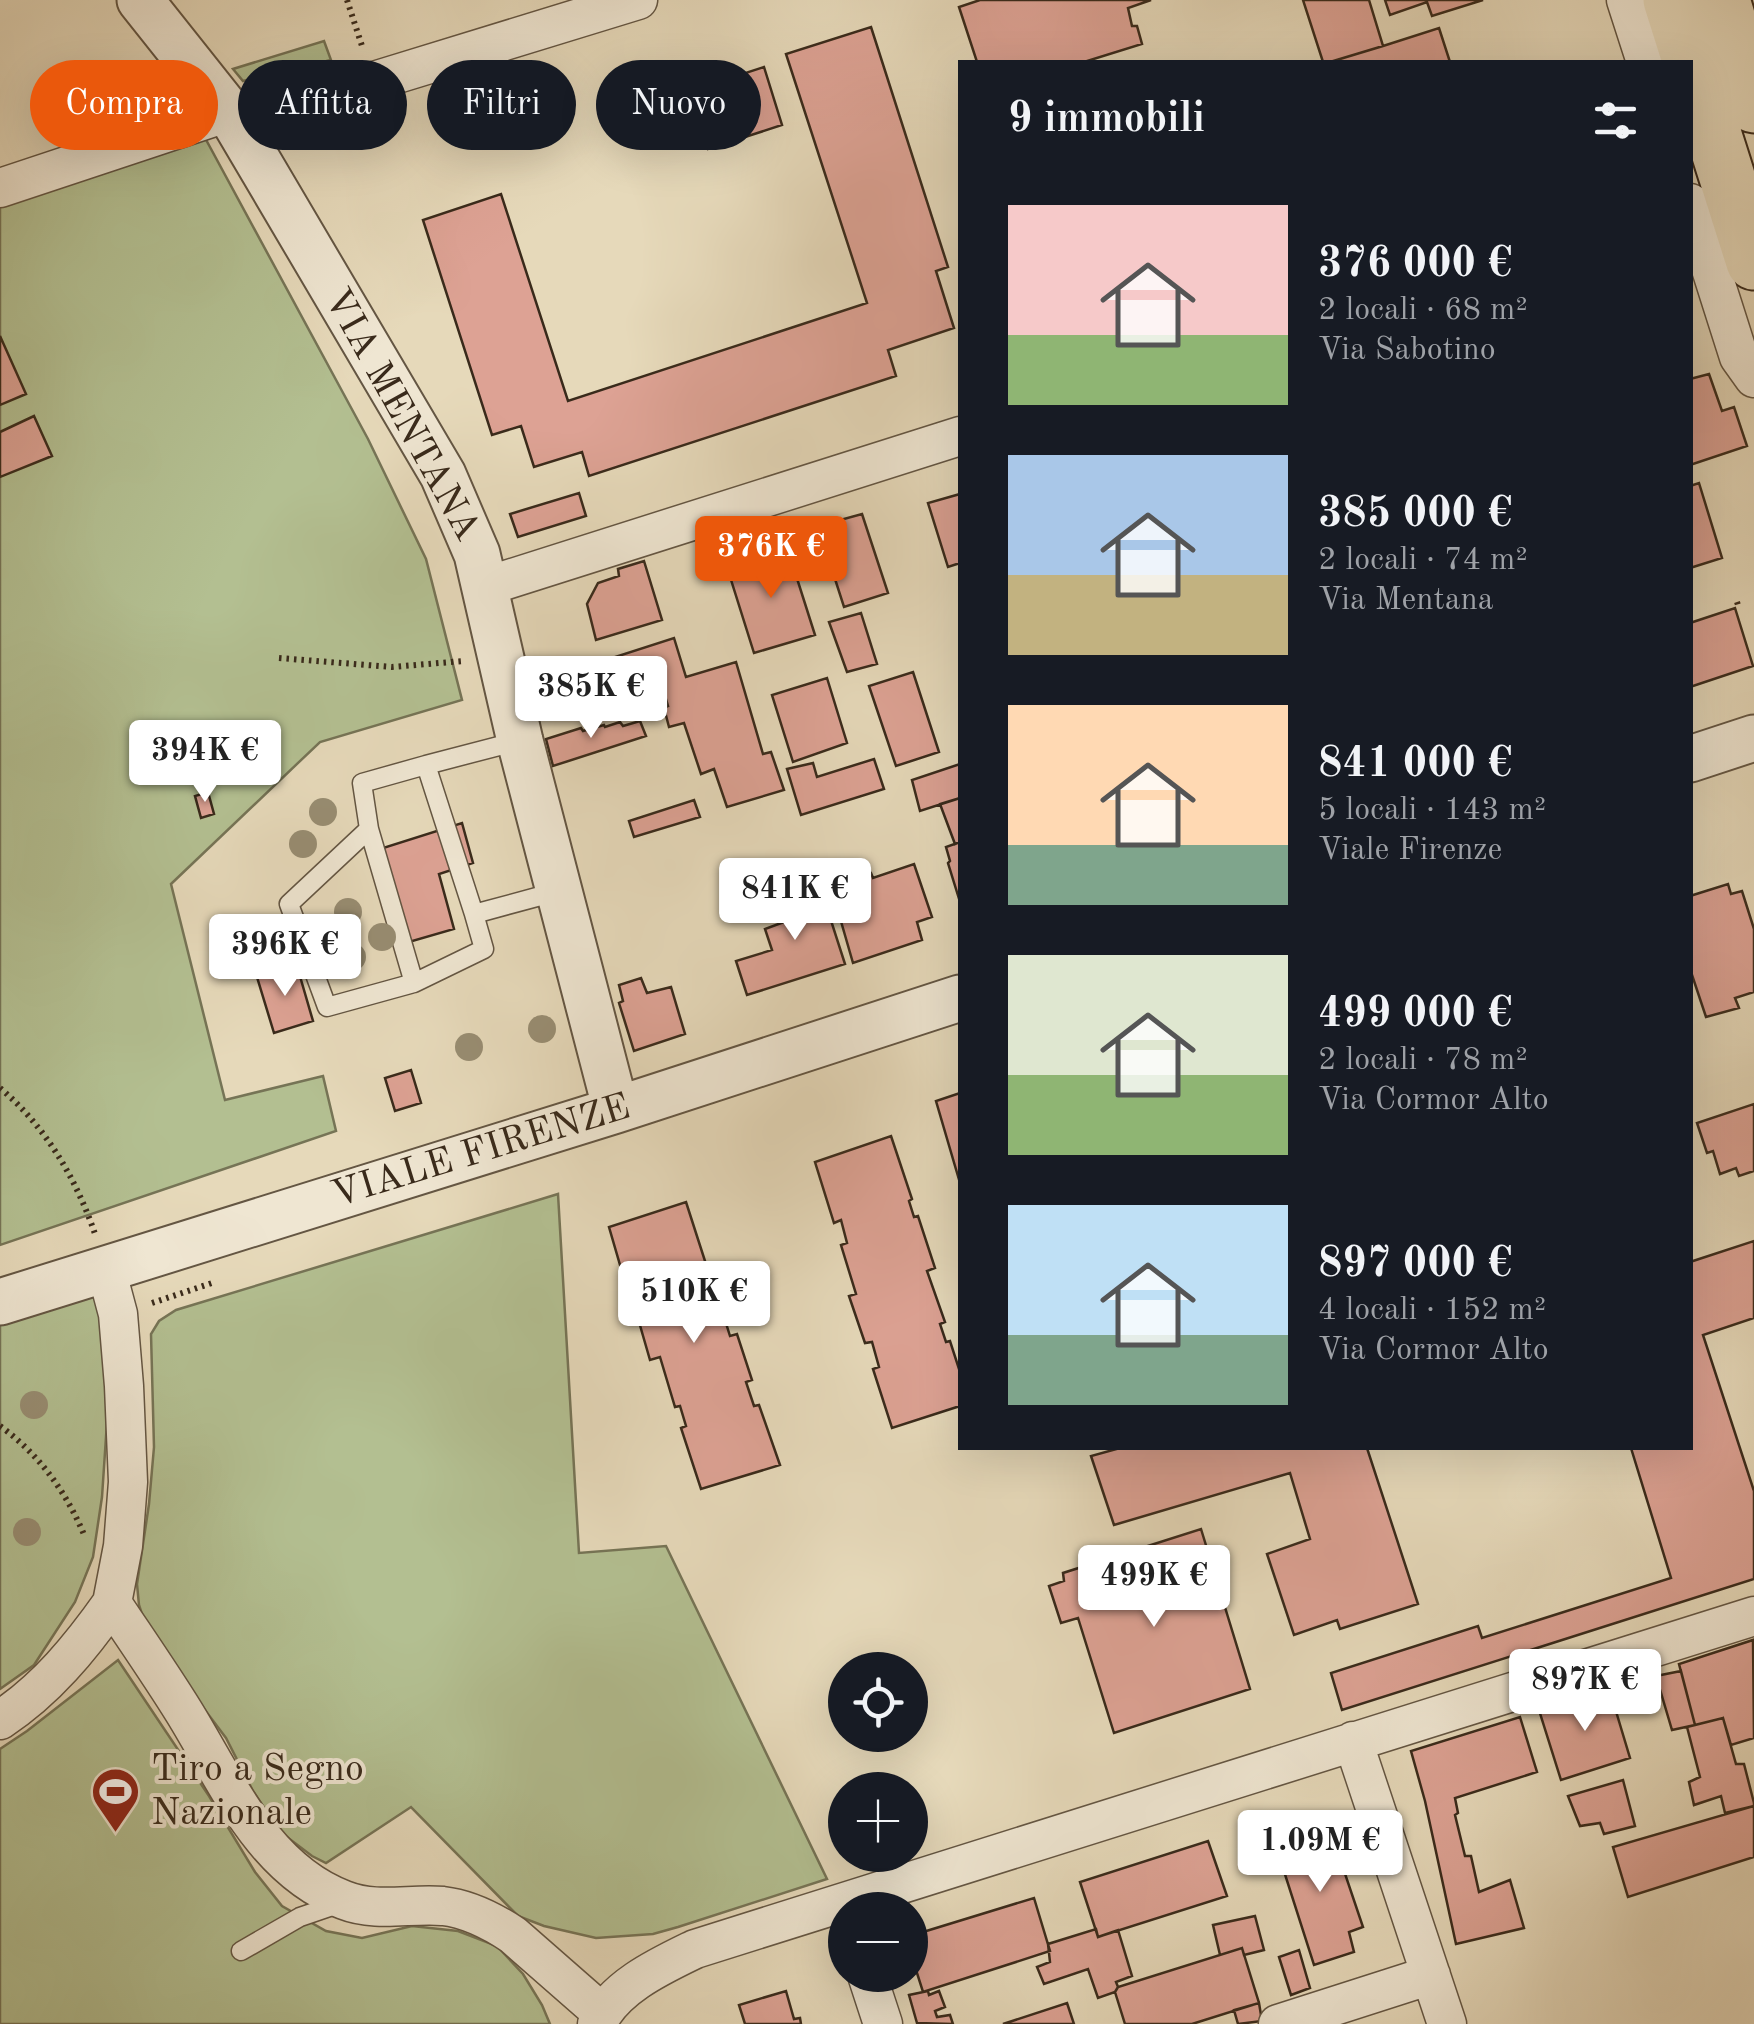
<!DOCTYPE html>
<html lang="it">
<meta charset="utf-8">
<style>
:root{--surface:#171b24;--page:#242831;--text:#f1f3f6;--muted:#9ea1a6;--accent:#ea580c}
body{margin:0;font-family:"Old Standard TT",serif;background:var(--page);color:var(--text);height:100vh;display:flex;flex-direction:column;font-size:38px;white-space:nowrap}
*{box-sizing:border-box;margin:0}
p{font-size:32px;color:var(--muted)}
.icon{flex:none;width:55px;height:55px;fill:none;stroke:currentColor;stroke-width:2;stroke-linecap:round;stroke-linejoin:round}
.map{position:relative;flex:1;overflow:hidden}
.drawer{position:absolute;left:958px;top:60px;width:735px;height:1390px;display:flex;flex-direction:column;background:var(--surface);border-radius:0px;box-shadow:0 10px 40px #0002}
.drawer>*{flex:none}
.guide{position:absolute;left:30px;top:60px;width:778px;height:90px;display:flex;gap:20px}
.buttons{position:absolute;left:828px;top:1652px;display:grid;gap:20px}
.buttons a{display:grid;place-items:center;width:100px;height:100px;border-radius:50%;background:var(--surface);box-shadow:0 10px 40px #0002;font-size:50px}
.price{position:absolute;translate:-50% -85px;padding:0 22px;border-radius:10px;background:#fff;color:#222;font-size:32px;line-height:65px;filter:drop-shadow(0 2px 5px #0008)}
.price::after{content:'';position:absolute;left:50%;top:60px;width:30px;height:22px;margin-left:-15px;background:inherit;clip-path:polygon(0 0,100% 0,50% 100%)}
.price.current{background:var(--accent);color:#fff}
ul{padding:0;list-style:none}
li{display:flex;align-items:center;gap:30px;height:250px;padding:0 50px}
li span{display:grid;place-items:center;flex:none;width:280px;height:200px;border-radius:0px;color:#555}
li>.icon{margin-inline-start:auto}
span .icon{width:120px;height:120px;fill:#fffc;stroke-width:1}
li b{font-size:42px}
h2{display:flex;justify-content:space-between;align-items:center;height:120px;padding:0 50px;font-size:42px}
.chip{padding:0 35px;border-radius:45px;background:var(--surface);box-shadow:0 10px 40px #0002;font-size:35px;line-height:90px}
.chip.current{background:var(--accent);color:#fff}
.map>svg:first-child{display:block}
</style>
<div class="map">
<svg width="1754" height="2024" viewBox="0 0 1754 2024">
<rect width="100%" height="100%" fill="#e6d9ba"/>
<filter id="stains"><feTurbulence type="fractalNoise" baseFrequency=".002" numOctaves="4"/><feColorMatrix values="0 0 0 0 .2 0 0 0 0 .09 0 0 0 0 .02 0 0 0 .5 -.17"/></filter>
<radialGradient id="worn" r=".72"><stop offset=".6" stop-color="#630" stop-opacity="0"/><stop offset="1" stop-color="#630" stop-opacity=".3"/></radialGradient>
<path fill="#b3bf91" stroke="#767456" stroke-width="2.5" d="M324 41 331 60 243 81 233 69Z
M204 136 368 439 426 559 462 700 320 742 171 884 225 1100 323 1076 336 1131 0 1245V206Z
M558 1194 579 1553 666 1546 827 1879 678 1927 653 1934 596 1938 544 1926 518 1916 411 1807 326 1863 312 1856 279 1831 253 1791 226 1738 149 1636 139 1605 137 1584 149 1504 154 1447 151 1334 159 1321 176 1310Z
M88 1294 95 1297 102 1311 107 1422 102 1497 93 1557 75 1602 34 1665 0 1689V1323Z
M118 1660 209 1796 255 1872 282 1906 326 1931 362 1938 412 1926 458 1931 497 1946 523 1974 542 2005 550 2024H0V1749L27 1731Z"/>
<path fill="#dda294" stroke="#392a1b" stroke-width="2.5" d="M980 0H1151L1128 8 1132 26H1137L1142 44 1084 62H977L959 7Z
M1303 0H1369L1383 46 1330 62H1323Z
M1385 0H1483L1432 16 1427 2 1390 15Z
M871 27 948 267 936 271 954 328 888 350 896 376 589 476 582 452 534 467 521 426 492 435 423 220 501 194 568 401 867 303 786 54Z
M1439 28 1450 62H1330L1383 46Z
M764 67 782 125 708 149 690 91Z
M0 336 26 394 0 405Z
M1709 374 1722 411 1734 407 1747 446 1690 465V379Z
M34 416 52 456 0 477V432Z
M1699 483 1722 558 1690 568V486Z
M579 493 586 516 518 537 510 514Z
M960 494V563L948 567 928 503Z
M862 514 888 593 844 607 818 526Z
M787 547 815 635 754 653 727 567Z
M644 561 662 620 596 640 587 604 598 583 619 576 618 569Z
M1735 608 1753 666 1690 687V623Z
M861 613 877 664 847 672 829 622Z
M674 638 686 677 736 662 763 754 771 752 784 790 727 807 714 769 701 774 684 723 669 727 664 708 668 706 662 685 625 696 615 657Z
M913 672 939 752 896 766 869 686Z
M827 678 847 743 793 762 772 695Z
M640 721 646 736 553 766 546 739 581 728 583 731 604 725 605 727 620 722 623 726Z
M874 759 884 789 801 815 787 769 813 763 817 777Z
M960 764V798L920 811 912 780Z
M208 792 214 814 201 818 195 796Z
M960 798V842L955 844 940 804Z
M694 800 700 817 634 837 629 821Z
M462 823 473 863 439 874 454 929 409 942 383 848Z
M960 842V902L948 863 950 861 946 847Z
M914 864 932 917 917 922 922 940 853 963 834 897 852 890 848 881 871 873 873 878Z
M814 877 824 909 827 908 845 964 747 995 736 961 772 950 765 929 784 922 779 910 788 908 782 888Z
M1728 884 1731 894 1742 891 1754 929V992L1735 998 1739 1008 1706 1017 1690 969V896Z
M297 966 313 1021 274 1033 257 977Z
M641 978 647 993 671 987 685 1034 634 1051 619 1003 623 1001 619 985Z
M411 1070 421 1103 395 1111 385 1078Z
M960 1093V1183L936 1101Z
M1754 1104V1171L1739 1176 1736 1168 1720 1174 1713 1151 1707 1153 1697 1123Z
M891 1136 912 1199 909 1201 914 1217 918 1216 935 1268 927 1271 945 1322 940 1324 946 1342 950 1341 960 1372V1406L892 1428 873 1369 879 1367 872 1342 865 1343 849 1296 856 1294 841 1245 847 1243 841 1220 834 1223 815 1162Z
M686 1202 705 1261 699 1263 708 1288H715L730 1336 737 1334 752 1380 746 1382 754 1406 759 1405 780 1465 701 1489 681 1428 686 1426 680 1406 675 1407 660 1357 650 1360 635 1308 640 1307 632 1288 627 1289 609 1227Z
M1754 1241V1318L1703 1335 1754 1491V1579L1342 1710 1331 1673 1478 1626 1482 1638 1671 1578 1631 1448H1690V1262Z
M1120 1448H1367L1418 1604 1340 1629 1337 1620 1294 1635 1267 1554 1310 1539 1290 1473 1114 1525 1091 1456Z
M1201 1529 1250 1689 1114 1733 1078 1618 1061 1623 1049 1586 1064 1581 1063 1573Z
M1753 1640 1754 1738 1731 1745 1723 1718 1695 1725 1679 1664Z
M1681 1671 1695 1725 1672 1730 1656 1676Z
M1609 1688 1630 1758 1561 1780 1539 1710Z
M1520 1717 1537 1772 1455 1798 1458 1813 1455 1815 1465 1856H1471L1479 1892 1510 1880 1524 1928 1456 1944 1425 1801 1411 1751Z
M1723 1718 1736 1764H1744L1754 1803V1806L1725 1813 1721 1796 1694 1805 1689 1782 1700 1777 1687 1727Z
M1623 1780 1635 1826 1604 1834 1600 1823 1580 1826 1568 1796Z
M1754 1806V1857L1628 1897 1613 1847Z
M1314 1828 1321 1848 1335 1844 1363 1927 1349 1932 1354 1952 1314 1965 1274 1840Z
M1208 1841 1227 1896 1098 1937 1080 1882Z
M1034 1898 1050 1951 923 1992 910 1951V1936Z
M1255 1916 1264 1950 1244 1955 1242 1948 1220 1955 1213 1925Z
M1096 1929 1098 1937 1118 1930 1132 1976 1116 1982 1118 1987 1115 1992 1098 1998 1088 1969 1044 1984 1037 1967 1050 1962 1048 1944Z
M1242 1948 1259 2003 1192 2024H1125L1115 1992 1118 1987Z
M1299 1950 1310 1988 1291 1995 1279 1957Z
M786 1991 794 2019 800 2018 801 2024H745L739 2005Z
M928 1991 929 1995 939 1991 945 2007 935 2011 937 2017 950 2015 953 2024 917 2023 909 1995Z
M1067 2003 1074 2024H1003Z
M1259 2003 1262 2021 1238 2024 1234 2010Z"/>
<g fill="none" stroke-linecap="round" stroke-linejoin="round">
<defs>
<path id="service" d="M518 741 426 765 474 914 559 891
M369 829 289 904 327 1007 414 983 369 829 362 783 426 765
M414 983 484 949 474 914
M241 1951 300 1917 341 1903"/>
<path id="minor" d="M1626 0 1646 62
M0 188 229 112 316 97 374 81 638 0
M1690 203 1739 357 1754 378
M484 587 960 436
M106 1269 118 1314 124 1386 128 1482 123 1546 112 1603C136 1639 161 1675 184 1712 226 1780 263 1870 344 1900 377 1913 410 1903 443 1906 469 1909 492 1921 513 1935L602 2013
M0 1720C46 1690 81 1647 112 1603
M1353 1741 1447 2024
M867 1975 883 2024
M597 2024C614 1987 660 1966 695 1949L1754 1616
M1278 2024 1431 1975"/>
<path id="tertiary" d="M140 0 229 112 443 475 477 554 520 741 616 1110
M1690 759 1754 738
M0 1302 616 1110 960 998"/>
<path id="primary" d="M1671 0 1754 262
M1722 0 1754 105"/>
</defs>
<use href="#service" stroke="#645643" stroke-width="21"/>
<use href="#minor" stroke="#645643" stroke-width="41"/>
<use href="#tertiary" stroke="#645643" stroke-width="49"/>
<use href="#primary" stroke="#392a1b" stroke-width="59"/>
<path stroke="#392a1b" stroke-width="6" stroke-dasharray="2.5 5" stroke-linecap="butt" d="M347 0 362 46
M1737 602 1739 608
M279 658 392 667 463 661
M0 1088C45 1126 76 1178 95 1234
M152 1303 212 1283
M0 1426C39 1454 67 1493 85 1537"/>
<use href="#service" stroke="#efe6d2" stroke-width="18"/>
<use href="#minor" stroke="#efe6d2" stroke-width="38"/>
<use href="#tertiary" stroke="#efe6d2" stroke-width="45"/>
<use href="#primary" stroke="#e6d9ba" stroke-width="55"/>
</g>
<g fill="#988d72">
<circle cx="323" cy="812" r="14"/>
<circle cx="303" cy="844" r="14"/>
<circle cx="348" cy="912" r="14"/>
<circle cx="382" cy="937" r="14"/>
<circle cx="352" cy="957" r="14"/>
<circle cx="542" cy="1029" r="14"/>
<circle cx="469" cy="1047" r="14"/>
<circle cx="34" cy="1405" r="14"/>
<circle cx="27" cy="1532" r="14"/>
</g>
<defs>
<symbol id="stadium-pin" viewBox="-11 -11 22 30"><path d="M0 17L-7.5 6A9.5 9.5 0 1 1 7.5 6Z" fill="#8f2418" stroke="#efe6d2"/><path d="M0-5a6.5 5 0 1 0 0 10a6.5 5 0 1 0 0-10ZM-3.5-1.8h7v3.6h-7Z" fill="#fff"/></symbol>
</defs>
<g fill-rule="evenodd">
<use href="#stadium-pin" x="88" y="1764" width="55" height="75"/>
</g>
<g text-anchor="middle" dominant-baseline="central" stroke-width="8" stroke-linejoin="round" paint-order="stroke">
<g font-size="38" fill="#392a1b" stroke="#efe6d2">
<text transform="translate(401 415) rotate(61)">VIA MENTANA</text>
<text transform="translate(481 1152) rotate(-17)">VIALE FIRENZE</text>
</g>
<g font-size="38" fill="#392a1b" stroke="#efe6d2" text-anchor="start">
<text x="151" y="1770">Tiro a Segno<tspan x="151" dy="44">Nazionale</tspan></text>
</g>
</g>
<rect width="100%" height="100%" filter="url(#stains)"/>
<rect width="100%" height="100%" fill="url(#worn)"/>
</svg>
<div class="buttons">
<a><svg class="icon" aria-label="locate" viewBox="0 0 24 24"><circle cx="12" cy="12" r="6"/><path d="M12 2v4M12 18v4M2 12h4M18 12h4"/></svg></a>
<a>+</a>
<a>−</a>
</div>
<b class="price current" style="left:771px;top:601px">376K €</b>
<b class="price" style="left:591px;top:741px">385K €</b>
<b class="price" style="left:205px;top:805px">394K €</b>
<b class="price" style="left:795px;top:943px">841K €</b>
<b class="price" style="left:285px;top:999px">396K €</b>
<b class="price" style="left:694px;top:1346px">510K €</b>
<b class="price" style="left:1154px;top:1630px">499K €</b>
<b class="price" style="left:1585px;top:1734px">897K €</b>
<b class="price" style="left:1320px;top:1895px">1.09M €</b>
<div class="guide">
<a class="chip current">Compra</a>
<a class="chip">Affitta</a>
<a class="chip">Filtri</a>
<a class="chip">Nuovo</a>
</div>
<section class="drawer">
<h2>9 immobili<svg class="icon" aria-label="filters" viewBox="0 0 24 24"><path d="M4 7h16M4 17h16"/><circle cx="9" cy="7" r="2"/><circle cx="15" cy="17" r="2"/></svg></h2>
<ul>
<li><span style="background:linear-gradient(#f6c9c9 65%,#8fb573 0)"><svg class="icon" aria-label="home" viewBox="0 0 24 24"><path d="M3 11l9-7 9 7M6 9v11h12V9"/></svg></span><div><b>376 000 €</b><p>2 locali · 68 m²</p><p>Via Sabotino</p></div></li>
<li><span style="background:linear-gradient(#a9c7e8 60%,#c2b280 0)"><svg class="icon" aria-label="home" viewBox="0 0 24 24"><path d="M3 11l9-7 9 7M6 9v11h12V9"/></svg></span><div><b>385 000 €</b><p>2 locali · 74 m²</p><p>Via Mentana</p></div></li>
<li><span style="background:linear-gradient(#ffd9b3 70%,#7fa58c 0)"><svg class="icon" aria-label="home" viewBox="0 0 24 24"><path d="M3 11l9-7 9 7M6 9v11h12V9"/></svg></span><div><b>841 000 €</b><p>5 locali · 143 m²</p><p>Viale Firenze</p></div></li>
<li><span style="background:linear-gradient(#dfe7d0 60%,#8fb573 0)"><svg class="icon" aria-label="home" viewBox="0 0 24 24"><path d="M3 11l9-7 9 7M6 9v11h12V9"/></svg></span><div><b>499 000 €</b><p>2 locali · 78 m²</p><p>Via Cormor Alto</p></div></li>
<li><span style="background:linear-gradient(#bfe0f5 65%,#7fa58c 0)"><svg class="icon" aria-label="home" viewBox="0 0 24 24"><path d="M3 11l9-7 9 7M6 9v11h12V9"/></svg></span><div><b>897 000 €</b><p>4 locali · 152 m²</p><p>Via Cormor Alto</p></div></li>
</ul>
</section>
</div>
